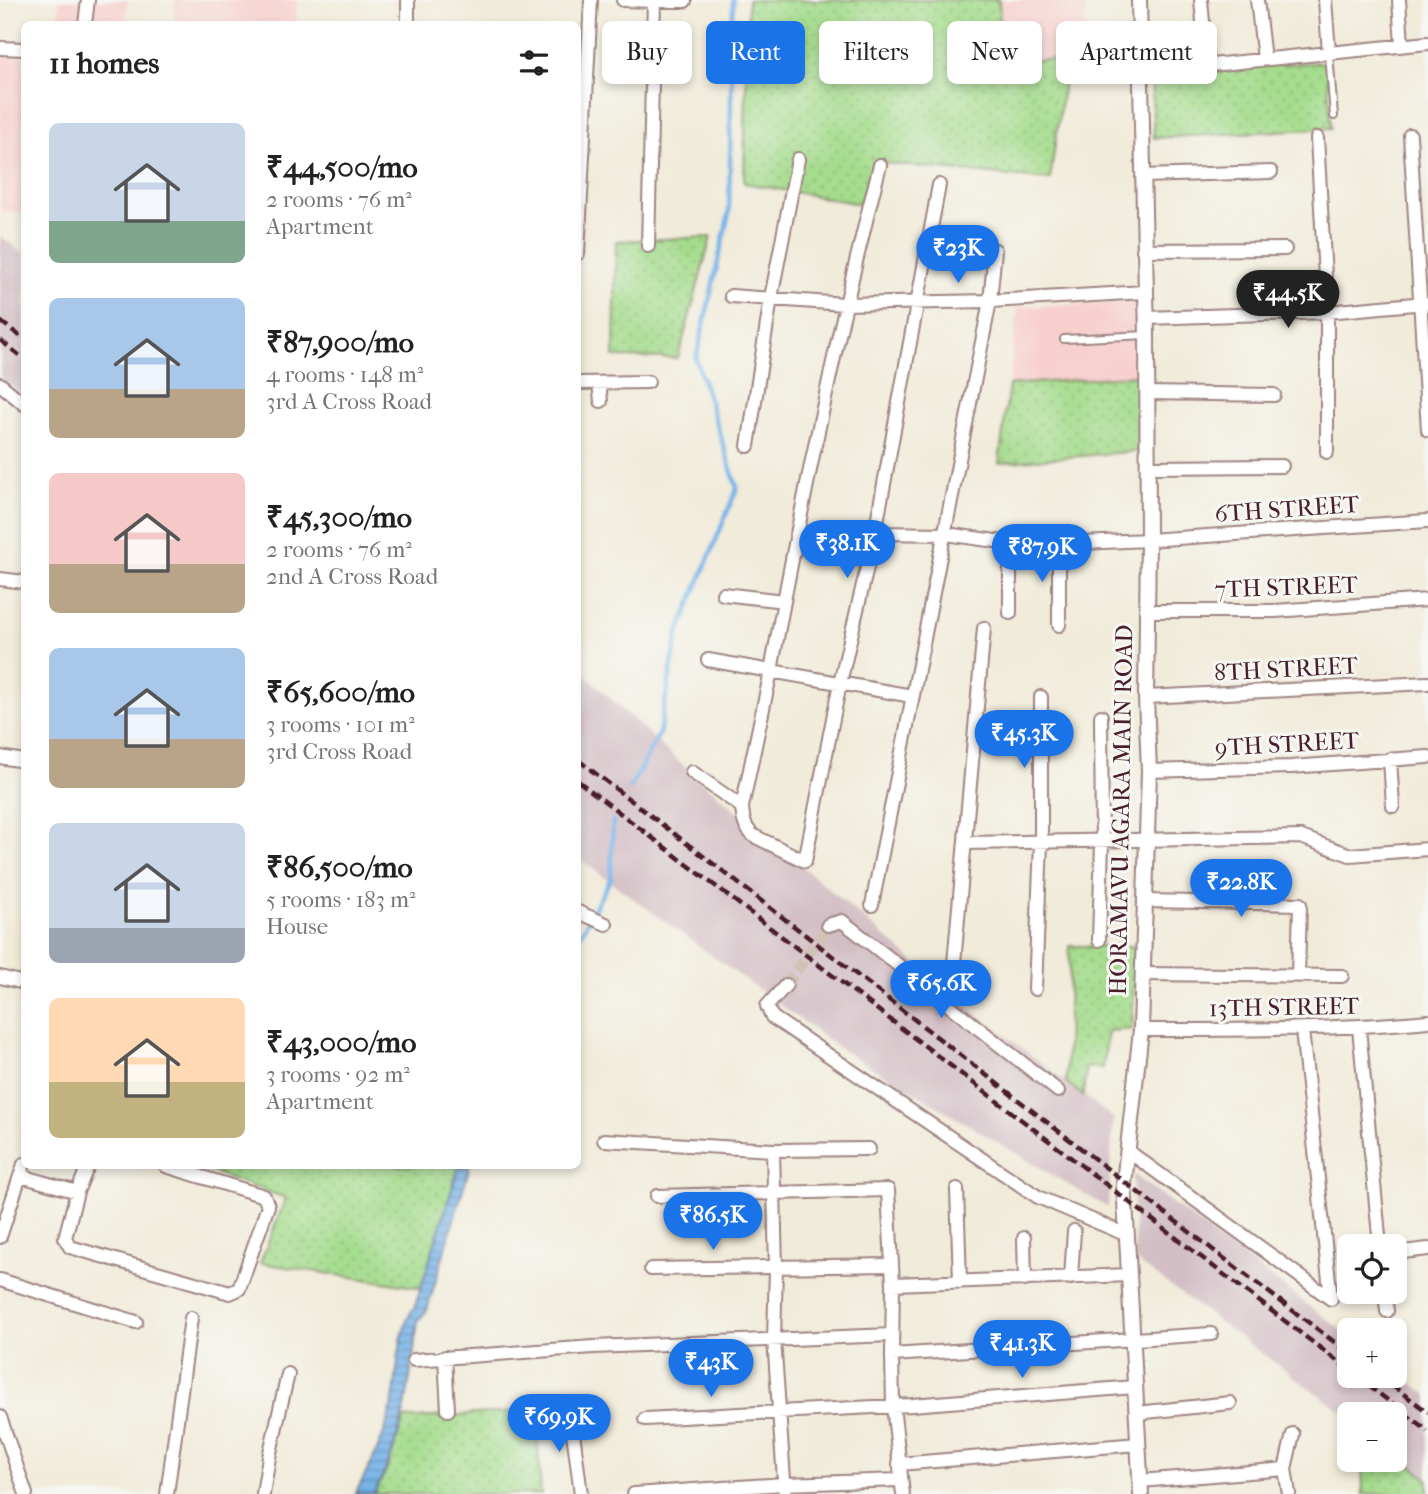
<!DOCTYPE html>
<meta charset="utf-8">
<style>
:root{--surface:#fff;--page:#f2f2f2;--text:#222;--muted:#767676;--accent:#1a73e8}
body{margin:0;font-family:"IM FELL French Canon",serif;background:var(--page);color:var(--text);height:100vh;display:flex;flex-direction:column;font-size:26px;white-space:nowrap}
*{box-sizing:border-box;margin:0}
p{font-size:23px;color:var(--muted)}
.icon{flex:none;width:38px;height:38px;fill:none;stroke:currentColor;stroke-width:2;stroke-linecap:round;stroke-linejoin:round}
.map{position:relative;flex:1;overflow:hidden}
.side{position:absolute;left:21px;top:21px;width:560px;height:1148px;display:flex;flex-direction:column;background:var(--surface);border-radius:10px;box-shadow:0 4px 10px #0003}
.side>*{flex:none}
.banner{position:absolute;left:602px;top:21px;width:665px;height:63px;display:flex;gap:14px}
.controls{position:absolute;left:1337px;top:1234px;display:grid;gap:14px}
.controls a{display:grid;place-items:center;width:70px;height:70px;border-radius:10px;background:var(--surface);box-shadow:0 4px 10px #0003;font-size:35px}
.price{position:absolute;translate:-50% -60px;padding:0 16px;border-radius:24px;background:var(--accent);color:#fff;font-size:23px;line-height:46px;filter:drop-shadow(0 2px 4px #0008)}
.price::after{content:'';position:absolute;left:50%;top:42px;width:21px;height:16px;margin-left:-10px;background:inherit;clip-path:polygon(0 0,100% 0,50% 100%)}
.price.current{background:#222;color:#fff}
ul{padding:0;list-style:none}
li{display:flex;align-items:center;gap:21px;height:175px;padding:0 28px}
li span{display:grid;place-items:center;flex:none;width:196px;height:140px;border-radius:10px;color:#555}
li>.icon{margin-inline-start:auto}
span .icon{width:84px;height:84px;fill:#fffc;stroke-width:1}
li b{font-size:30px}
h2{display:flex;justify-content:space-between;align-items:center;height:84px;padding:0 28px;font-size:30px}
.pill{padding:0 24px;border-radius:10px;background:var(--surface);box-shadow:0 4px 10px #0003;font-size:24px;line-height:63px}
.pill.current{background:var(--accent);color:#fff}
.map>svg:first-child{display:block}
</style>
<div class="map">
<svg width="1428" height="1494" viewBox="0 0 1428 1494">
<defs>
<pattern id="grass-dots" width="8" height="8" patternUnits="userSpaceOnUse" patternTransform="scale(1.75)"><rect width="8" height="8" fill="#a5dc8d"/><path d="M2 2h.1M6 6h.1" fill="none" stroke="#90bc7a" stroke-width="1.8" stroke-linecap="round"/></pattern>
<pattern id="water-rules" width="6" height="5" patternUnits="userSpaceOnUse" patternTransform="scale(1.75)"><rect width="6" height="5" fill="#77b4e9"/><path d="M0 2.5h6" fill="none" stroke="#6492bd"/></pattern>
</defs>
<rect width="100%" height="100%" fill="#f6f6f2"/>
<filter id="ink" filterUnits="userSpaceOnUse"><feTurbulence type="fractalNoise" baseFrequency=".0143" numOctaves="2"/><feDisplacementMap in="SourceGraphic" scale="14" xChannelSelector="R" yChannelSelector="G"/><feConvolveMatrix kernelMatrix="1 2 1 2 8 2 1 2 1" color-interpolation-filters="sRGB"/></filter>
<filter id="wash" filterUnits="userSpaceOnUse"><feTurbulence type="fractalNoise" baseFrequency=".00686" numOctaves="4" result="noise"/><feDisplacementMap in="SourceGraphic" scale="28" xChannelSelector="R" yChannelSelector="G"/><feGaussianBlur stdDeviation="1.57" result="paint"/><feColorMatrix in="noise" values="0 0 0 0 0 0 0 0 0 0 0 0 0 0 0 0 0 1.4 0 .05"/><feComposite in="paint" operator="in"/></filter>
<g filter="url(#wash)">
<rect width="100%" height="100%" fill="#f1ebd9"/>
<path fill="#f7d0ce" d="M60 0H127L125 24H58Z
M175 0H297L296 24H174Z
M999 0H1084L1089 59 1001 62Z
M0 55 24 56V212L0 211Z
M1136 302 1137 375 1009 385 1018 307Z"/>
<path fill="#d2bec4" d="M0 236 24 254V397L0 377Z
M578 668 678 761 968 1007 1113 1118 1108 1208 839 1048 578 858Z
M1133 1174 1349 1336V1376H1395V1371L1428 1395V1479L1395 1452V1414H1349V1417L1135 1260Z"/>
<path fill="url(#grass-dots)" stroke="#787e5c" stroke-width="2" d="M748 0H999L1001 62 1067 59 1050 180 874 162 860 204 744 183Z
M1327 62 1331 128 1154 138 1151 71Z
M711 237 678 358 614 357 616 241Z
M1137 375 1138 451 999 463 1009 385Z
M1070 946H1136L1132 1029 1108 1031 1103 1068 1086 1067 1083 1096 1066 1082Z
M195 1166H460L421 1288 260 1263 286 1198Z
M536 1410 541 1494H374L387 1469 404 1419Z
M1395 1452 1428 1479V1494H1363L1362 1460H1395Z"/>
<path fill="url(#water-rules)" stroke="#606a8a" stroke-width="2" d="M459 1166H470L427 1310 418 1321C409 1385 405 1436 374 1494H355C371 1465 385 1437 392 1405 399 1373 396 1332 415 1306Z"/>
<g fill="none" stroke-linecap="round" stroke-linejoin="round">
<path stroke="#77b4e9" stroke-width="4.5" d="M630 788 659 734 678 634 737 488 696 359 729 213 733 0
M578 939 611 878 613 821"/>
</g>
</g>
<g filter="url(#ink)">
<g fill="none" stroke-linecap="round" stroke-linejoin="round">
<path stroke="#d0c2b6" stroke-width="12" stroke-dasharray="12 6" stroke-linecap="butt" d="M786 985 828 925"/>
<defs>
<path id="service" d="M1329 54 1334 116
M1064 339 1147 335"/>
<path id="minor" d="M623 0 654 1 648 246
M1201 0 1207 65
M1257 0 1264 59
M1325 0 1329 52
M1399 0 1402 45
M654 1H685
M85 24 88 0
M408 24V0
M0 48 24 49
M1142 72 1428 43
M1410 135 1428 430
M1317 138 1327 312V452
M880 165C837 332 802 501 771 671L912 696
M1143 176 1271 172
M1143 250 1285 249
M578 253 591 0
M731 296 844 304 990 301 1145 292
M1146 318 1327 312 1425 303
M578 383 648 382
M599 383 601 401
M0 384 24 404
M1147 393 1274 395
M748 446 771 298 798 159
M1147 467 1282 466
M796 536 875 533 946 534 1010 543 1059 544 1148 540 1428 521
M1059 544V625
M0 579 24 582
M723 594 784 601
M1146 611H1275L1428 600
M1010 613V543
M1146 697 1428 683
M0 757 24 761
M1390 759 1393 806
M1149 771 1291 767 1428 757
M692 772 742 807 771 671 708 660
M742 807C743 820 744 827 754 836L805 861 840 683 875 533 939 185
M965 843 1301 837 1350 855 1428 849
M1145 901 1300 904 1298 976
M872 905 990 301 995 250
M578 912 606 924
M828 925 842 921 1058 1091
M1099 940 1102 842 1101 716
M954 963 984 628
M1143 974 1342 976
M0 977 24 983
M786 985 767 1006 772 1017 1038 1197 1127 1235
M1035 989 1041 843V697
M1359 1028 1380 1246
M1141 1030C1237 1030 1332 1030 1428 1021
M604 1140 773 1150
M1128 1151 1331 1299 1302 1030
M88 1166 77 1192 65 1238 70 1247 230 1293 239 1289 268 1206 264 1196 166 1166
M21 1176 77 1192
M957 1189 960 1282
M657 1196 888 1190 893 1284 892 1355
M0 1237 24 1164
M1024 1238 1025 1280
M1395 1253 1428 1249
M651 1269 891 1265
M1071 1278 1074 1231
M0 1280 136 1322
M893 1284 1130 1275
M1385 1292 1387 1311
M445 1357 448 1410
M414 1360 593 1347 892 1335
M570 1409 581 1494
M1137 1413 1230 1403
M0 1417 26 1494
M645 1419 912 1405 1135 1387
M899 1464 1138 1444
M1140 1481 1285 1469
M167 1494 191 1318
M263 1494 269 1457 288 1374
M634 1494 785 1484 900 1480
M785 1494 774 1339 776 1268 773 1150 869 1149
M903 1494 893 1406 892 1355 1211 1334
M1289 1494 1285 1469 1293 1434"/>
<path id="tertiary" d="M1139 0 1147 335 1148 540 1146 697 1149 771 1141 1030 1124 1183 1141 1494"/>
</defs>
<use href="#service" stroke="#9e8582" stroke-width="10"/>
<use href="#minor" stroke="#9e8582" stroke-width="16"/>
<use href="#tertiary" stroke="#9e8582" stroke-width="18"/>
<use href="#service" stroke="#fff" stroke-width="6"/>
<use href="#minor" stroke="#fff" stroke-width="12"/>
<use href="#tertiary" stroke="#fff" stroke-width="14"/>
<path stroke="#4a1f2b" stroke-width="4.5" stroke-dasharray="10 5" stroke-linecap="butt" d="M0 321 24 339
M0 340 24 359
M578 760C836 957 1090 1158 1349 1353
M578 781 1349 1370
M1356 1376 1428 1431
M1379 1376 1428 1412"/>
</g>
</g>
<g text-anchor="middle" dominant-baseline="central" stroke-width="6" stroke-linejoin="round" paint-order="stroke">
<g font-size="24" fill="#4a1f2b" stroke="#f6f6f2">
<text transform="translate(1287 509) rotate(-4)">6TH STREET</text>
<text transform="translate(1286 587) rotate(-2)">7TH STREET</text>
<text transform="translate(1286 669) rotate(-3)">8TH STREET</text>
<text transform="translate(1287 744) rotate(-3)">9TH STREET</text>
<text transform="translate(1121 810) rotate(-89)">HORAMAVU AGARA MAIN ROAD</text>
<text transform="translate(1284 1007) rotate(-1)">13TH STREET</text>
</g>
</g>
</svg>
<div class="controls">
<a><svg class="icon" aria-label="locate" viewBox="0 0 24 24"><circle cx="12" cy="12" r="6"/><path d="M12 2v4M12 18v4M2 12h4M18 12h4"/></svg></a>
<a>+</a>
<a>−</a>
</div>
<b class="price" style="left:958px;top:285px">₹23K</b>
<b class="price current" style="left:1288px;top:330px">₹44.5K</b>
<b class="price" style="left:847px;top:580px">₹38.1K</b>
<b class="price" style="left:1042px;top:584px">₹87.9K</b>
<b class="price" style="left:1024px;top:770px">₹45.3K</b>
<b class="price" style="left:1241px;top:919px">₹22.8K</b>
<b class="price" style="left:941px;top:1020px">₹65.6K</b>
<b class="price" style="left:713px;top:1252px">₹86.5K</b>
<b class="price" style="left:1022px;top:1380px">₹41.3K</b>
<b class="price" style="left:711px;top:1399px">₹43K</b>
<b class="price" style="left:559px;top:1454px">₹69.9K</b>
<div class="banner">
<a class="pill">Buy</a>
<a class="pill current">Rent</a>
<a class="pill">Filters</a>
<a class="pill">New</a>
<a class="pill">Apartment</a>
</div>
<section class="side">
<h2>11 homes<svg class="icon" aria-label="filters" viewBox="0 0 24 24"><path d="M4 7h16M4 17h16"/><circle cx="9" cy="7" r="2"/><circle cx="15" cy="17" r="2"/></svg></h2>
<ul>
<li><span style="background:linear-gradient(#c9d6e8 70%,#7fa58c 0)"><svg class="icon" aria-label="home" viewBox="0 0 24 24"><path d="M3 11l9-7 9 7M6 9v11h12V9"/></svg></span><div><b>₹44,500/mo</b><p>2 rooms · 76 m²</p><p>Apartment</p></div></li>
<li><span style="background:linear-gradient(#a9c7e8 65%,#b9a48a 0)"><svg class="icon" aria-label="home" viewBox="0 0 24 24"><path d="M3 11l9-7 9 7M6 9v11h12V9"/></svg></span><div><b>₹87,900/mo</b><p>4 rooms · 148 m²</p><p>3rd A Cross Road</p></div></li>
<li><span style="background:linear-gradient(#f6c9c9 65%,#b9a48a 0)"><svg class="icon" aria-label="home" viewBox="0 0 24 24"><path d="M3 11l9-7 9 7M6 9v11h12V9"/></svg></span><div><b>₹45,300/mo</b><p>2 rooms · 76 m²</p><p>2nd A Cross Road</p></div></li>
<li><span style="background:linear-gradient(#a9c7e8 65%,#b9a48a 0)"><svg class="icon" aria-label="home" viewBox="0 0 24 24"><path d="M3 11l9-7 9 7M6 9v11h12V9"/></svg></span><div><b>₹65,600/mo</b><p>3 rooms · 101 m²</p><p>3rd Cross Road</p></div></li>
<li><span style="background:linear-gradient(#c9d6e8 75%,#9aa5b1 0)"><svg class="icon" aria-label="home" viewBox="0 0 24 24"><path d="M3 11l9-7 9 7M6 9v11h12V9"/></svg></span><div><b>₹86,500/mo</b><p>5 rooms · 183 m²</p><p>House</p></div></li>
<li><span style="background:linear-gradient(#ffd9b3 60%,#c2b280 0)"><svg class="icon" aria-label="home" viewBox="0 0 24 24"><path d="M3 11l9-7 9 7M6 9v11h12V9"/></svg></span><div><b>₹43,000/mo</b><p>3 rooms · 92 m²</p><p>Apartment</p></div></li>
</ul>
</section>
</div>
